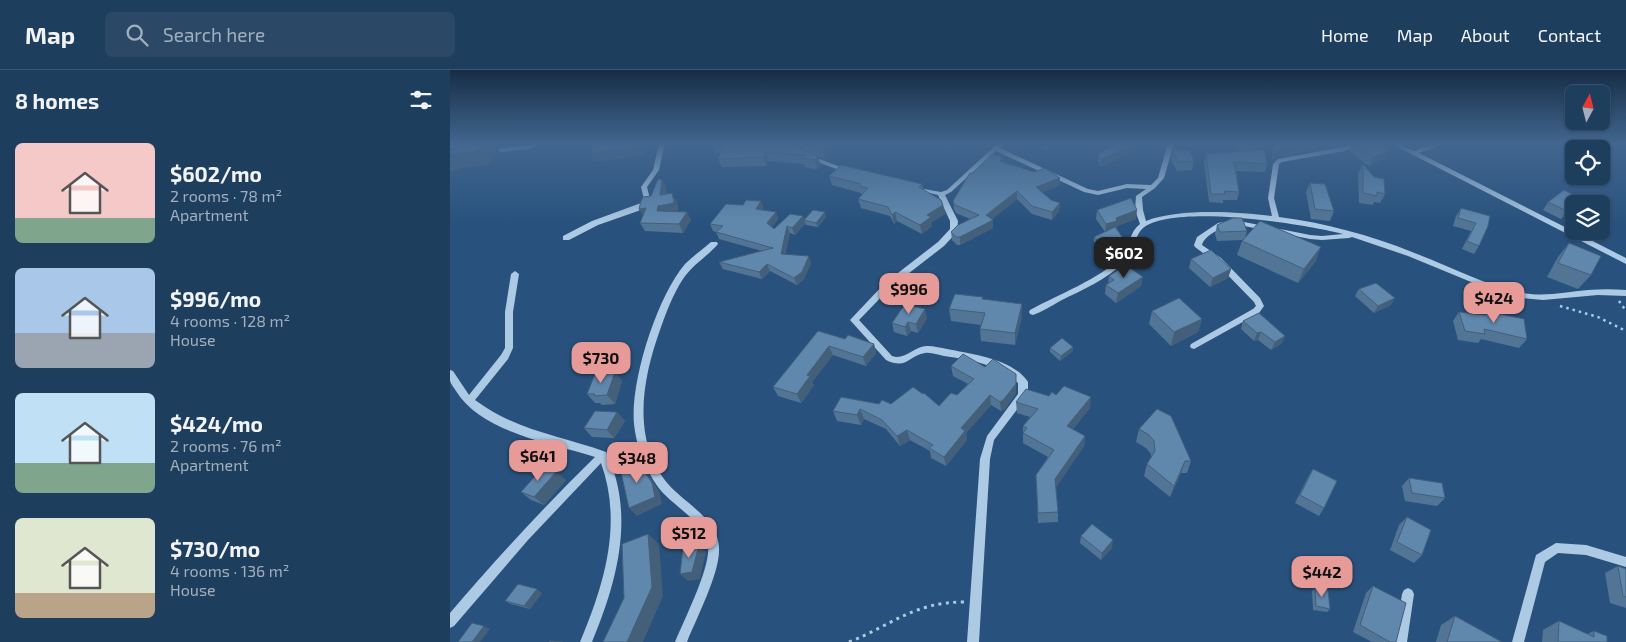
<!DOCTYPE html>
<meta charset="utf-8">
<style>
:root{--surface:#1e3e5e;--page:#2b4967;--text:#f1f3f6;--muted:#a1aebc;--line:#3c5773;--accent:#e69b98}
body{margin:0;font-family:"Exo 2",sans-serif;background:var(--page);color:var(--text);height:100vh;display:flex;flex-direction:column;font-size:19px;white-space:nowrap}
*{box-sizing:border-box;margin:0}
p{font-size:16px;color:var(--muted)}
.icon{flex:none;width:28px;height:28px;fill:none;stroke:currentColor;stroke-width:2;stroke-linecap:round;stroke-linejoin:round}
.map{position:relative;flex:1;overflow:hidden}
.side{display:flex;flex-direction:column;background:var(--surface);width:450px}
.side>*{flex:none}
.needle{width:32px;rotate:7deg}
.fabs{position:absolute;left:1115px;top:15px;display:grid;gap:10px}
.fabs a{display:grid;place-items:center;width:45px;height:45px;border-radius:8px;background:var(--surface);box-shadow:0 1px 4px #0004,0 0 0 1px var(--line);font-size:25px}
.price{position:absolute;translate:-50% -42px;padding:0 11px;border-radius:10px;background:var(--accent);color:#111;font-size:16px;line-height:32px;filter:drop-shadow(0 1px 2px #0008)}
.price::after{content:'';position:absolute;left:50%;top:30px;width:15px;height:11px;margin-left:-8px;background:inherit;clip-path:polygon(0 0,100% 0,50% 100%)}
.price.selected{background:#222;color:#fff}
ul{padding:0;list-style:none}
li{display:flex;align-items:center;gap:15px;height:125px;padding:0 15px}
li span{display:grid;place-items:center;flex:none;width:140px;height:100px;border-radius:8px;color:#555}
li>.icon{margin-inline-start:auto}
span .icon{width:60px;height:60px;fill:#fffc;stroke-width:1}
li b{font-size:21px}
h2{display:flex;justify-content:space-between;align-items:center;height:60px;padding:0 15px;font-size:21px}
header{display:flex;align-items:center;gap:30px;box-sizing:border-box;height:70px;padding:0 25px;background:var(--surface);border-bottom:1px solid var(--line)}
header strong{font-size:24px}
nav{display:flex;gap:28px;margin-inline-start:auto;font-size:18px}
.search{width:350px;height:45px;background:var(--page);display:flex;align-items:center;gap:12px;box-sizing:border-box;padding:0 18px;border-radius:8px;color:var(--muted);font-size:19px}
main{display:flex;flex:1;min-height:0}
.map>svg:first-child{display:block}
</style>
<header>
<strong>Map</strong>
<div class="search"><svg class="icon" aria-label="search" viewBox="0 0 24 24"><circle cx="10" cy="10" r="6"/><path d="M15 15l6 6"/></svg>Search here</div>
<nav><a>Home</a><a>Map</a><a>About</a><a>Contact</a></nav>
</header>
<main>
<section class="side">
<h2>8 homes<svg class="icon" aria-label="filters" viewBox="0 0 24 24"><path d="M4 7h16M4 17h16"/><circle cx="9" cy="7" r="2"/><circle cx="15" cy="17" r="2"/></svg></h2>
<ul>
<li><span style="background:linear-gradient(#f6c9c9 75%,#7fa58c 0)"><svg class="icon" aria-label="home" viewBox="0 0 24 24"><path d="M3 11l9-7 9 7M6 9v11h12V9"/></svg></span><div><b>$602/mo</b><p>2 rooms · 78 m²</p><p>Apartment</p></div></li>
<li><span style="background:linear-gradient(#a9c7e8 65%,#9aa5b1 0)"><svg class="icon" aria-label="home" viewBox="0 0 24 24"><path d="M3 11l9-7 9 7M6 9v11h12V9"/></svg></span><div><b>$996/mo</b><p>4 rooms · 128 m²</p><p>House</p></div></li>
<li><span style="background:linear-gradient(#bfe0f5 70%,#7fa58c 0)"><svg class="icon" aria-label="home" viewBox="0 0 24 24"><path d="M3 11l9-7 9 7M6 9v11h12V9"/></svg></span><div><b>$424/mo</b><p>2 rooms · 76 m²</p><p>Apartment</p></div></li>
<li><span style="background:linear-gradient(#dfe7d0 75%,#b9a48a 0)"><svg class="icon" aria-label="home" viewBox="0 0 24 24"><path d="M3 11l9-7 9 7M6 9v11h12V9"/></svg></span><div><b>$730/mo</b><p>4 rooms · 136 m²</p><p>House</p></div></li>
</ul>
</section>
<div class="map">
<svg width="1176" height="572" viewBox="0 0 1176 572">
<rect width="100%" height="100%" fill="#28527d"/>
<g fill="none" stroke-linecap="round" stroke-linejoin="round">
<path stroke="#adcae4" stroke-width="2.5" stroke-dasharray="2.5 4" stroke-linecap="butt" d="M1169 231 1176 241
M1110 236 1148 247 1176 261"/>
<path stroke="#adcae4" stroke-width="3" stroke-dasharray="3 4.5" stroke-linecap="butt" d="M399 572C442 555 464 532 514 532"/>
<path fill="#adcae4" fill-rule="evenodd" d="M3 73H9L2 81 0 82V76Z
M84 73H91L80 79 51 82 48 80 51 78 79 75Z
M209 73H215L209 100 197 117 200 129 195 137 188 141 148 155 119 170H113V166L142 151 191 133 194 129 191 117 203 100Z
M548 73H554L550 78 638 119 648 121 677 114 701 115 708 108 718 73H724L714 108 705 118 692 127 693 140 696 151C730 138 786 142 822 146L818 128 823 94 828 89 893 77 904 73H911L910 74 895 81 832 92 829 94 824 128 829 147C875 153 920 165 962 182 999 196 1034 215 1073 223 1095 227 1116 222 1138 220 1151 219 1163 219 1176 220V226L1148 225 1093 230 1071 228 1026 214 958 186 902 167 899 168 872 170 860 169 784 154C774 157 755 164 752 175L771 188 810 228 814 236 809 243 744 279 741 278 740 276 741 274 803 239 806 236 804 232 765 192 745 177 744 175 747 167 768 153 784 150 860 165 872 166 893 164C855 154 724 133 693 158 684 166 684 182 675 191 658 209 632 220 610 231 601 236 592 242 583 245L580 244 579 242 580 240C607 225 650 209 671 187 680 177 679 162 690 154L685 140 686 126 696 119 677 118 648 125 634 122 546 81 501 122 495 125 508 151 507 162 494 176 441 217 409 250 442 286C455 291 465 275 478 276 484 276 491 278 497 279 522 284 563 289 578 312V325L544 370 540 389 529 572H517L530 389 537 366 568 324V313C548 294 521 290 494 286 488 285 481 282 475 283 458 286 457 300 436 290L400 250 435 213 488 172 500 159V151L488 125 463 119V117L491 122 497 120Z
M940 73H947L964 81 986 73H994L993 74 969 83 1176 188V194Z
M359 85 401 101 402 102 401 103H397L357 88V86Z
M261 172H267L268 174C257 187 243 194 233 209 223 224 216 243 210 260 192 310 181 371 219 415 236 434 269 450 269 479 270 503 246 549 237 572H225C234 550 261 497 258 476 255 451 222 436 208 417 195 399 186 375 184 354 180 311 207 227 235 194 243 186 253 179 261 172Z
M65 201 69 204 63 242V278L58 289 25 330C67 361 109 365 156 382 186 444 167 512 142 572H130C154 515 173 454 151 393L78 470 4 556 0 558V543C46 489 94 437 145 387 101 373 32 363 6 321 4 318 1 314 0 311 0 308 0 303 0 300L3 301 19 325 51 285 55 278V242L61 204Z
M1106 473 1136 475 1176 487V497L1136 485 1108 483 1095 492 1074 572H1062L1086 485Z
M958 518 962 520 964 524 957 572H945L952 524 954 520Z"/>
</g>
<path fill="#537595" d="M263 73H389V74L375 89 347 77 342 76 368 86 370 95 367 99 355 97 354 94 319 91 316 96 272 97 268 89 271 83H266L262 74Z
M446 73H465L459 78Z
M489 73H506L501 78 489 75Z
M586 73H609L598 81 586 75Z
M666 73H695L675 86 651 97 648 91V84Z
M782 73H809L807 80 817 94 815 102 786 101 789 122 787 130H773V133L759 132 754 92 756 84 796 81 782 78Z
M825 73H877L849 83 828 87 822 91 823 79Z
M903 73H939L936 79 938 80 934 89 919 96 899 81Z
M723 81 744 91 742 100 727 101 721 90Z
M553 92 584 102 610 108 609 116 592 122 601 130 610 133 609 141 602 150 582 144 567 129 542 149 543 158 510 175H507L502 170 501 162 520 149 506 143 504 139 503 131 522 104Z
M913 94 935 124 930 133 924 132 923 135 909 133 908 103Z
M379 106 472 114 473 119 493 135 495 144 482 152V156L472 164 447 151 444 154 440 146 411 138 408 129 412 125 411 123 382 115Z
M212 110 216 118 215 124 227 132 228 142 241 150 233 163 195 161 190 153 193 145 189 139 201 126Z
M860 113 884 141 880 151 861 149 856 122Z
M1098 132 1124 134V139L1111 149 1093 140Z
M314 138 312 140 326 142 328 149 322 157 324 159 353 146 355 154 345 165 340 163 335 185 361 193 354 209 347 215 320 201 312 209 273 199 269 192 312 181 269 169 266 162 263 161 260 154Z
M1011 138 1040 146 1029 176 1024 184 1012 179 1021 161 1003 156 1006 146Z
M647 140 686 149 667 156V159L673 168V173L658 183 644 172V167L655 162 646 149Z
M376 147 368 157 356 155 354 150Z
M767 155 797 161 795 168 866 191 848 213 787 185 792 171 793 170 767 171 765 164Z
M1119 173 1141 205 1128 219 1097 207 1108 187Z
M741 189 781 199 778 208 760 217 739 198Z
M659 206 691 216 666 233 655 224 656 215 658 214Z
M909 219 941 235 924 243 905 226Z
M533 227V229L572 234V246L565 275 531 271 530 259 531 255 501 251 499 239Z
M702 241 752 249 748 262 721 276 699 254Z
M1036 241 1077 269 1069 278 1031 269 1028 273 1008 270 1003 251 1009 242 1033 245Z
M477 248 468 263 461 261 457 266 444 262 442 253Z
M793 251 835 266 831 274 821 280 808 270 804 271 791 259Z
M368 261 395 269 424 274 426 283 416 296 383 285 362 312 364 315 351 333 328 326 323 317Z
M623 277V281L610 291 600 282V278Z
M501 296 566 323 555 339 551 341 541 335 516 363 517 370 496 396 481 388 480 381 460 370 450 376 436 359 414 349 411 355 387 351 383 341 429 334 489 336 507 325 518 314 503 306Z
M165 302 172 311 165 334 152 335 150 333H145L137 324Z
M606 325 640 338 623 359 635 366 634 376 606 417 608 442V452L588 453 586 405 598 387 573 373V356L580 347 567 343 566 332Z
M167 342 175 351 164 368 142 367 134 358Z
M689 359 741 391 737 403H731L720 427 694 406 697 394 701 387V384L696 378 686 372Z
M863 399 874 438 869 446 845 433 858 407Z
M959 408 995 428 987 436 955 431 952 416Z
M116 410 94 435 81 430 71 422Z
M957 447 972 485 964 493 940 480 949 455Z
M631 466 662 478 651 490 630 473Z
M1168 496 1176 499V538L1160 533 1155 503Z
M923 516 946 572H922L903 562 916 523Z
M865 518 880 539 877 542 863 540 862 521Z
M92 523 80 539 61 534 55 531Z
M1005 546 1052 572H986L991 555Z
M1109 551 1137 564 1144 561 1157 572H1092L1093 560Z"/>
<path fill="#435f79" d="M33 73H51L38 95 10 98V100L0 101V84Z
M190 73H199L193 86 145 92 140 83Z
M380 73H389V74L375 89 372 80Z
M458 73H465L459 78Z
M501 73H506L501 78Z
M598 73H609L598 81Z
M685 73H695L675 86 651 97V89Z
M857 73H877L849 83 828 87 822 91 825 82 831 78Z
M893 73H899L892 75Z
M936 73H939L936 79 930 76Z
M938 80 934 89 919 96 923 87Z
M316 82 319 91 316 96 313 87Z
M368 86 370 95 367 99 365 90Z
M610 108 609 116 586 125V117Z
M212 110 216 118 214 133 210 125Z
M567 121V129L538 153 543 150V158L510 175V167Z
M222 123 227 132 228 142 207 141 208 136Z
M311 131 314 138 308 146 306 139Z
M610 133 609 141 602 150V142Z
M493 135 495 144 482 152V156L472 164 470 155 477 145Z
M1124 136V139L1111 149 1117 141Z
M196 138 194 147 189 139Z
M687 140 686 149 667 156 666 160 655 162 656 154 666 148Z
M237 142 241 150 233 163 229 154Z
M326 142 328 149 320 160 317 153Z
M375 142 376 147 368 157 366 153Z
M445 142 447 151 444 154 442 145Z
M353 146 355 154 345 165 342 158Z
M337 156 340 163 333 192 331 184Z
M673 168V173L658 183V179Z
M871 177 866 191 848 213 854 199Z
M359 186 361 193 354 209 347 215 344 208Z
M317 194 320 201 312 209 309 202Z
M781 199 778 208 760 217 763 208Z
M693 207 691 216 666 233 668 223Z
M945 228 941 235 924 243 928 236Z
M572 234V246L565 275V263Z
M475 239 477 248 468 263 466 254Z
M752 249 748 262 721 276 724 262Z
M458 252 461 261 457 266 455 257Z
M811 262 808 270 804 271 807 263Z
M835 266 831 274 821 280 825 272Z
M424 274 426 283 416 296 413 287Z
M379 276 383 285 362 312 364 315 351 333 347 324 357 305Z
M623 277V281L610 291 611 286Z
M165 302 172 311 165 334 157 325Z
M566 304V323L555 339 551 341 550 332Z
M540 325 541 335 516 363 517 370 496 396 494 387 511 358Z
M641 327 640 338 616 367 617 356Z
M410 339 414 349 411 355 407 345Z
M167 342 175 351 164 368 157 360Z
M457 360 460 370 450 376 447 366Z
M635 366 634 376 605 419V409Z
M188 391 195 399 209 421 212 434 187 446 179 438Z
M735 391 731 403 720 427 724 416Z
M106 402 116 410 94 435 84 427Z
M198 464 209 474 213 526 193 572H177Z
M663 470 662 478 651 490 652 483Z
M249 475 256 482 250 509 238 511 230 504Z
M87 519 92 523 80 539 74 536Z
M34 556 40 559 30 572H22Z"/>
<path fill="#6088ad" stroke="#435f79" d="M7 73H33L27 81 0 84Z
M145 73H190L188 77 140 83Z
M263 73H325L340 75 368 86 365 90 352 88 355 85 316 82 313 87 268 89 274 74H262Z
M354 73H380L372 80Z
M666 73H685L675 79 651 89 648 84Z
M796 73H809V75Z
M825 73H857L853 74 831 78 825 82Z
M904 73H936L930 76 938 80 923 87Z
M0 78H4L0 84Z
M814 79 817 94 784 92 789 122 774 121 775 124H761L756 84Z
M739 80 744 91 728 92 723 81Z
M542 84 553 88 550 91 584 102 595 98 610 108 586 117 601 130 610 133 602 142 582 136 567 121 536 145 543 150 510 167H506L501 162 508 155 529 145 505 135 503 131 520 103 522 104Z
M913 94 924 107 934 109 935 124 927 122V126L913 123Z
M391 95 472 114 469 117 491 130 493 135 477 145 481 147 470 155 445 142 442 145 438 137 408 129 418 118 410 116 411 114 379 106Z
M208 109 212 110 210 125 222 123 224 133 208 136 207 141 237 142 229 154 190 153 196 138 189 139 191 131 193 127 201 126Z
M860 113 875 114 884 141 865 139Z
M1114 120 1132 129 1126 134H1124V136L1117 141 1098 132Z
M681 128 687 140 666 148 667 151 656 154 647 140Z
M296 130 311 131 306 139 326 142 317 153 324 159 340 144 353 146 342 158 337 156 331 184 359 186 352 202 344 208 317 194 309 202 269 192 323 178 266 162 273 156 260 154 276 134 293 135Z
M1011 138 1040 146 1038 156 1029 176 1017 171 1026 153 1008 148Z
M363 140 375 142 366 153 354 150Z
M783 148H792L797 161 770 162 767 155Z
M810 151 871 177 854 199 792 171Z
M665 157 673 168 658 179 644 167Z
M1119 173 1151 186 1141 205 1108 193Z
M761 180 781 199 763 208 741 189Z
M676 195 693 207 668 223 656 215 664 210 659 206Z
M926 213 945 228 928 236 909 219Z
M505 224 533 227 532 229 572 234 565 263 530 259 535 243 499 239Z
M729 228 752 249 724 262 702 241Z
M455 234 475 239 466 254 458 252 455 257 442 253Z
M1036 241 1074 249 1077 269 1034 259 1035 264 1015 261 1009 242 1036 245Z
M809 243 835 266 825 272 811 262 807 263 793 251Z
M368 261 395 269 398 265 424 274 413 287 379 276 357 305 360 306 347 324 323 317Z
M612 268 623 277 611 286 600 278Z
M513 284 535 297 543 289 566 304V314L554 329 550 332 540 325 511 358 515 361 494 387 479 378 483 375 457 360 447 366 432 350 410 339 407 345 383 341 391 327 429 334 432 330 441 334 463 317 473 324 474 323 489 336 501 323 507 325 524 309 501 296Z
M165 302 157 325 144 326 145 324H137L145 304Z
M614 316 641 327 617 356 635 366 605 409 608 442 588 443 586 405 604 380 573 363 577 358 573 356 588 339 566 332 576 319 599 326 602 322 606 325Z
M707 339 721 346 741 391H735L724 416 697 394 705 381 704 371 699 365 689 359Z
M145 341 167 342 157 360 134 358Z
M188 391 202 413 205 427 179 438 170 398Z
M93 397 106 402 84 427 71 422Z
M863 399 887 411 874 438 850 425Z
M959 408 992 413 995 428 962 423Z
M957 447 981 460 972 485 947 472Z
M642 454 663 470 652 483 631 466Z
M198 464 202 517 177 572H153L174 528 172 474Z
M249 475 242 502 230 504 233 478Z
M1168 496 1176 499V527L1173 526Z
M68 514 87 519 74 536 55 531Z
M923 516 956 533 946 572H940L910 555Z
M865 518 878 520 880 539 866 536Z
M1005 546 1052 572H997Z
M1109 551 1144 567V561L1157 566V572H1108Z
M22 553 34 556 22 572H8Z
M100 571 113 572H99Z"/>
<linearGradient id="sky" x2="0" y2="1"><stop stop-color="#162d45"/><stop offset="0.48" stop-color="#42668f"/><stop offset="1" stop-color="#42668f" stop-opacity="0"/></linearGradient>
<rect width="1176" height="153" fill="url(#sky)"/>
</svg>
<div class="fabs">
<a><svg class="needle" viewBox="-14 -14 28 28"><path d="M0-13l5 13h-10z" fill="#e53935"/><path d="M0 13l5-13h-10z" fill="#a1aebc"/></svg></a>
<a><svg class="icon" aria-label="locate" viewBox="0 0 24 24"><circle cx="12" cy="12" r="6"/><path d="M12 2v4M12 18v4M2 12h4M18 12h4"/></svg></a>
<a><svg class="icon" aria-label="layers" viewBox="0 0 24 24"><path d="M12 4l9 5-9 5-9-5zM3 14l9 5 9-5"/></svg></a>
</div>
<b class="price selected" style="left:674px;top:209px">$602</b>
<b class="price" style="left:459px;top:245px">$996</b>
<b class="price" style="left:1044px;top:254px">$424</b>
<b class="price" style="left:151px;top:314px">$730</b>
<b class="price" style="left:88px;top:412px">$641</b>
<b class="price" style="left:187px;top:414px">$348</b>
<b class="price" style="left:239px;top:489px">$512</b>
<b class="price" style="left:872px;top:528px">$442</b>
</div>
</main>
